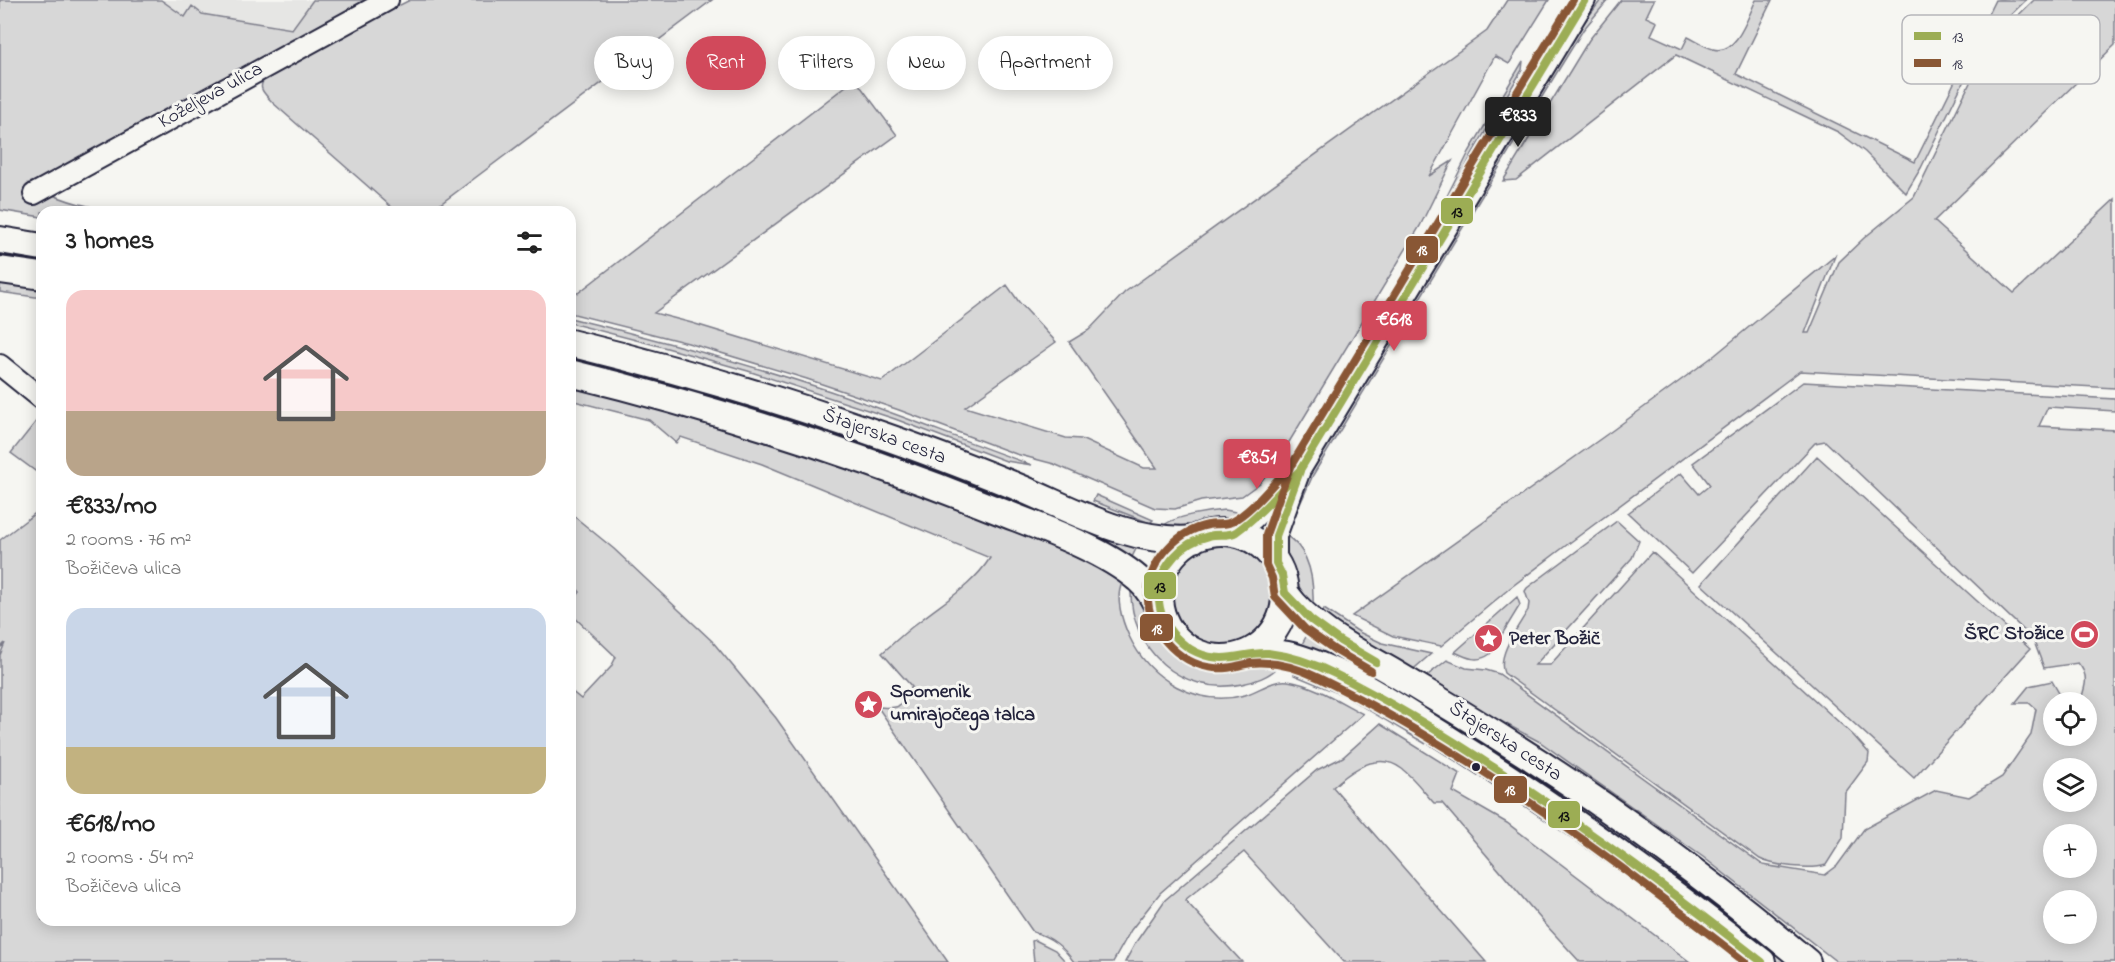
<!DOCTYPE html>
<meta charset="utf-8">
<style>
:root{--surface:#fff;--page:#f2f2f2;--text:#222;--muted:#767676;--accent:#d1495b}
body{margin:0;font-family:"Indie Flower",sans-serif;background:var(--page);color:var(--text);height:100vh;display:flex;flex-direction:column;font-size:22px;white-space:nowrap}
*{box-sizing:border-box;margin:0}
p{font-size:20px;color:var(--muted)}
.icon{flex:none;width:33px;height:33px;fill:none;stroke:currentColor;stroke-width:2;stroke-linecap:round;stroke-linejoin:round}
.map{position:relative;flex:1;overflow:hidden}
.panel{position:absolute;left:36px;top:206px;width:540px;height:720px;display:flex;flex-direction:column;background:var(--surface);border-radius:18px;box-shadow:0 3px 15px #0003}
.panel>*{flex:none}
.guide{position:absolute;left:594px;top:36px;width:570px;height:54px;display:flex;gap:12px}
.tools{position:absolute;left:2043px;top:692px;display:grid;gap:12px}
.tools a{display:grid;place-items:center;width:54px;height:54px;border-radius:50%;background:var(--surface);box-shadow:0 3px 15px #0003;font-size:30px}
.price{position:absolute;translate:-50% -51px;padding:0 14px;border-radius:6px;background:var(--accent);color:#fff;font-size:20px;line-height:39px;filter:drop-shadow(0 2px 3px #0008)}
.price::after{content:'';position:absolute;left:50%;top:36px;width:18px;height:14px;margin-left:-9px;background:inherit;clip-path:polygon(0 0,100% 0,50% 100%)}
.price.active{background:#222;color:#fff}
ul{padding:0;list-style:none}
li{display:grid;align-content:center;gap:12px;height:318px;padding:0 30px}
li span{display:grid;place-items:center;height:186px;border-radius:18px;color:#555}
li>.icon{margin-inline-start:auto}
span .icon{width:108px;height:108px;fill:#fffc;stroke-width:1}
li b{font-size:26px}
h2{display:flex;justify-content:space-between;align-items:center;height:72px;padding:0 30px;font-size:26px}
.pill{padding:0 21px;border-radius:27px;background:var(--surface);box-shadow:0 3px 15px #0003;font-size:21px;line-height:54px}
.pill.active{background:var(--accent);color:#fff}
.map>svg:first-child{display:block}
</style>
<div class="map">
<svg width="2115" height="962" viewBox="0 0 2115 962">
<rect width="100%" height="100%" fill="#f6f6f2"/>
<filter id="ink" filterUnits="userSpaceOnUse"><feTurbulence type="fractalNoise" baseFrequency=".0167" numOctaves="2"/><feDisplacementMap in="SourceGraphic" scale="12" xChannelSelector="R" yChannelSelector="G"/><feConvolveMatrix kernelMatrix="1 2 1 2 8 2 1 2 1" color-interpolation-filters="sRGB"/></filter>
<g filter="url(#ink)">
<path fill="#e6e6e4" d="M161 0H313L293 30 208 14 185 17Z"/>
<path fill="#d7d7d7" stroke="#7c7c89" stroke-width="1.5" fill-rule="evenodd" d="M0 0H161L185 17 192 6 202 14 292 29 313 0H372L39 180 29 183C56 199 84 207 115 211L42 212V217L0 210Z
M410 0H712L431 211H396L273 103C263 92 256 88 267 75L336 37Z
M1507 0H1549L1509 64 1495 56 1429 176 1452 161 1420 226 1280 457 1260 483 1242 496 1201 501 1175 509 1155 508 1054 464 1016 454 899 410 807 379 688 343 570 313V292L578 293 855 79 897 135 654 313 692 323 882 381 1007 285 1019 302 1056 342 965 407 1066 438 1081 439 1144 468H1157L1069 342 1089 330 1125 292 1487 31Z
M1601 0H1608L1583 30 1540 100 1313 475 1293 520 1289 516 1310 472 1537 97 1579 29Z
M1621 0H1654L1646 17 1657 22 1651 35 1682 49 1688 37C1696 41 1705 47 1713 49 1737 56 1748 16 1756 0H1772L1736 74 1915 162 1995 0H2026L1983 42 1921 168 1906 193 1865 152 1838 132 1676 55 1516 180 1503 181 1589 40Z
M2034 0H2115V45L1934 221 2014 293 2115 199V388L1800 371 1568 544 1510 588 1441 646 1393 636 1352 616 1613 430 1715 355 1835 256 1805 333H1809L1839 262 1864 238 1914 197 1989 44Z
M1523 61 1522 70 1472 154 1432 235 1298 457 1263 501 1256 499 1270 487 1294 456 1435 220 1469 152Z
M0 281 42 285V298L0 292Z
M570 318C657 339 744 363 830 391 898 414 964 441 1032 465L1006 461 895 419 748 371 667 348 570 323Z
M570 352 859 437 1137 547 1131 559 570 364Z
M570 382 763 435 1065 548 1122 583C1115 598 1122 621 1129 636 1149 679 1197 708 1245 695 1259 691 1273 679 1288 681 1314 685 1340 702 1363 714L1160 893 1131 930 1113 962H1074C1063 947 1052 937 1033 932L879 709 880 707C910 710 893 702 912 687L882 653C895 642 907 630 921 620 946 600 973 585 990 558L762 464 681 437 676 443 649 420 570 400Z
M1803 382 2115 399V411L2048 407 2039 426 2115 430V962H1837L1703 857 1540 742 1423 679 1447 660 1466 668 1486 670 1499 674 1763 865 1825 875 1837 866 1864 829 1936 790 1969 797 2002 777 2031 735 2036 709 2029 703H2015L2029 686 2052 681 2064 702H2054V735H2086V702H2080C2085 687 2090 676 2078 663L2044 668 2033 639 1825 441 1815 443 1692 573 1628 513 1681 473 1699 494 1710 485 1693 463ZM2054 768H2086V801H2054ZM2054 834H2086V867H2054ZM2054 900H2086V933H2054Z
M42 414V476L11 453Z
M1817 456 2030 649 1914 778 1701 584Z
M1096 495 1153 520 1150 523 1093 501Z
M42 508V920H570V690L581 699 611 667 616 657 570 613V604L580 592 570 581 572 564 570 556V513L614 549 712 641 776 718 948 962H0V655L5 643 0 648V540Z
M1225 510 1247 514C1235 520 1223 519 1210 521 1193 523 1180 529 1163 526 1174 516 1210 511 1225 510Z
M1617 521 1639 541 1632 558 1535 665H1550L1652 552 1853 735 1869 753 1868 762 1845 793 1843 838 1826 865C1812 870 1773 866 1760 859L1504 673C1496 655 1519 626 1528 610L1529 603 1525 591 1527 588Z
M1285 535C1310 549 1314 580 1313 606 1296 589 1286 559 1285 535Z
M1172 595a50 50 0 1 1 100 0a50 50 0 1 1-100 0Z
M1131 588C1161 624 1159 667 1218 671 1229 672 1240 668 1250 666 1259 664 1269 665 1278 667 1270 676 1254 682 1242 684 1181 697 1129 649 1131 588Z
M1517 597 1520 605 1490 654C1478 663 1467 658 1455 652Z
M1324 609 1359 632 1382 643 1431 654 1410 672 1380 655 1322 614Z
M1308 633 1580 800 1794 962H1776L1747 938 1301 646Z
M1293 669 1317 676 1391 715 1426 744 1345 696 1294 675Z
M1380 724 1460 774 1453 792 1507 823 1690 962H1580L1546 925 1442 803H1434C1424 792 1414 778 1402 769 1378 750 1351 770 1333 787L1486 962H1344L1244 852 1185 900 1242 962H1125L1136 942 1165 900 1317 770 1343 757Z
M1035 940 1055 950 1066 962H1034L1032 941Z"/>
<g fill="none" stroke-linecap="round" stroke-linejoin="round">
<defs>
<path id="minor" d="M34 194 388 0
M0 365 42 399
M1233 534 1253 519 1292 478
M1276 563V536L1300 470 1585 0"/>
<path id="major" d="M0 240 42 247
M0 270 42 276
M570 343C672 368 773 397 872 432 919 448 966 466 1013 485 1070 508 1130 545 1194 539
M570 373C716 409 859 455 999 511 1042 528 1103 549 1138 579 1149 588 1155 601 1161 613
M1159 595a63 63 0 1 1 126 0a63 63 0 1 1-126 0Z
M1285 593C1312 630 1356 651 1394 673 1432 696 1470 718 1507 742 1612 808 1712 882 1807 962
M1247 653C1262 653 1277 652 1292 656 1343 670 1396 706 1440 734 1552 804 1659 880 1762 962"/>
</defs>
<use href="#minor" stroke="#22223b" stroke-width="24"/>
<use href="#major" stroke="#22223b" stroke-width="30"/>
<use href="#minor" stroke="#f6f6f2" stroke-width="20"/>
<use href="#major" stroke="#f6f6f2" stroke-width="26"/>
<defs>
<path id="bus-1" d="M1585 0 1300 470C1280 491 1260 515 1236 532 1228 537 1218 533 1209 536 1183 542 1161 564 1159 591 1156 626 1187 658 1222 658 1239 658 1250 652 1268 653 1293 656 1313 663 1335 674 1394 703 1450 738 1504 774 1593 833 1678 896 1762 962
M1300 471 1276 536V563L1282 575 1285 593 1311 620 1340 641 1376 662"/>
<path id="bus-2" d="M1573 0 1292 464C1275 481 1253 511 1231 522 1224 526 1215 523 1208 525 1178 531 1151 559 1148 590 1145 628 1177 664 1214 668 1228 670 1238 665 1251 663 1274 661 1299 668 1319 678 1469 751 1614 859 1745 962
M1290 467 1266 535V565L1272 578 1275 597 1305 629 1335 650 1371 671"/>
</defs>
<use href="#bus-1" stroke="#f6f6f2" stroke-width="12"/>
<use href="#bus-2" stroke="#f6f6f2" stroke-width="12"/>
<use href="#bus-1" stroke="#9cad54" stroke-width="8"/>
<use href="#bus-2" stroke="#895735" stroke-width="8"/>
</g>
</g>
<defs>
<symbol id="stadium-disc" viewBox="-11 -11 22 22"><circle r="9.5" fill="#d1495b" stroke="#f6f6f2"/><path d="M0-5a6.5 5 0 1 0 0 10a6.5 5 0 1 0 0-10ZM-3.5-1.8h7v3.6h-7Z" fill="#fff"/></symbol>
<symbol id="sight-disc" viewBox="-11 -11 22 22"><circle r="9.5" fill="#d1495b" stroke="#f6f6f2"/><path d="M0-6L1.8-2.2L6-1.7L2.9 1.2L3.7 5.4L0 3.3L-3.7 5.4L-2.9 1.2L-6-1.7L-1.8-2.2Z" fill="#fff"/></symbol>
</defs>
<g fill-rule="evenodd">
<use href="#stadium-disc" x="2068" y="618" width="33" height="33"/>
<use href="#sight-disc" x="1472" y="622" width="33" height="33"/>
<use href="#sight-disc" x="852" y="688" width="33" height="33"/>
</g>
<circle fill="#22223b" stroke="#f6f6f2" stroke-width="2" cx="1476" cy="767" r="5"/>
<g text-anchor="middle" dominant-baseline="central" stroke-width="6" stroke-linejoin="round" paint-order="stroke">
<g font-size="20" fill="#22223b" stroke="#f6f6f2">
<text transform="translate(211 96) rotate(-29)">Koželjeva ulica</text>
<text transform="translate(884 437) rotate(20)">Štajerska cesta</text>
<text transform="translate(1505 742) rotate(33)">Štajerska cesta</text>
</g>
<g font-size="20" font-weight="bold" fill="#22223b" stroke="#f6f6f2" text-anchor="start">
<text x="2064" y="634" text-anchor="end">ŠRC Stožice</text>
<text x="1509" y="639">Peter Božič</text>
<text x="890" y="692">Spomenik<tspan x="890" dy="23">umirajočega talca</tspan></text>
</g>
</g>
<rect x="1902" y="15" width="198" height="69" rx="9" fill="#f6f6f2" stroke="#b6b6bb" stroke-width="1.5"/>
<rect x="1914" y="32" width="27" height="8" fill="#9cad54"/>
<rect x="1914" y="59" width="27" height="8" fill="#895735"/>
<g font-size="16" fill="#22223b">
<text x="1952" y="42">13</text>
<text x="1952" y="69">18</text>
</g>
<g stroke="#f6f6f2" stroke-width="2">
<rect x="1440" y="197" width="34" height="28" rx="6" fill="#9cad54"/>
<rect x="1405" y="235" width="34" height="29" rx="6" fill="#895735"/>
<rect x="1143" y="571" width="34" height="29" rx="6" fill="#9cad54"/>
<rect x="1139" y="613" width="35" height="29" rx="6" fill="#895735"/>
<rect x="1493" y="775" width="35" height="29" rx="6" fill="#895735"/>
<rect x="1547" y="800" width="34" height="29" rx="6" fill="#9cad54"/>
</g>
<g font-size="16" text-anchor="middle" font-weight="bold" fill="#fff">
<text x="1422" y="255">18</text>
<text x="1157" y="634">18</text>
<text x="1510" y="795">18</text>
</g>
<g font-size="16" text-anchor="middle" font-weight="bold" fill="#111">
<text x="1457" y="217">13</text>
<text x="1160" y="592">13</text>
<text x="1564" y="821">13</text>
</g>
</svg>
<div class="tools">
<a><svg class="icon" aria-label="locate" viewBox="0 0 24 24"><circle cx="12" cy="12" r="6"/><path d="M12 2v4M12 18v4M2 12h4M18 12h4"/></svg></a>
<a><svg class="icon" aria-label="layers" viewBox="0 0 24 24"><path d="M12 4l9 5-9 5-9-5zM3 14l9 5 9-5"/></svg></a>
<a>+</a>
<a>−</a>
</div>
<b class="price active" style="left:1518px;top:148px">€833</b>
<b class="price" style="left:1394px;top:352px">€618</b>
<b class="price" style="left:1257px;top:490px">€851</b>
<div class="guide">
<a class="pill">Buy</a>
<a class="pill active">Rent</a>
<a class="pill">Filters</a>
<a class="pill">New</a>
<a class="pill">Apartment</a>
</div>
<section class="panel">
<h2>3 homes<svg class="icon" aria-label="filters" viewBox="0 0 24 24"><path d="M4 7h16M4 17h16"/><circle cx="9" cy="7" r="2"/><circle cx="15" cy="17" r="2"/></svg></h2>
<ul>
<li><span style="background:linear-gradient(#f6c9c9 65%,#b9a48a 0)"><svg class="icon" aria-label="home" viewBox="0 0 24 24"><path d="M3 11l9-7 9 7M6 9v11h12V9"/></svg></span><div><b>€833/mo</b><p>2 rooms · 76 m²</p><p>Božičeva ulica</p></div></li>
<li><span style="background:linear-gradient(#c9d6e8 75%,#c2b280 0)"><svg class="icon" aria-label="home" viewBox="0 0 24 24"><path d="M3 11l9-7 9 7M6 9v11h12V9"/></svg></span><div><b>€618/mo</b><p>2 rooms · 54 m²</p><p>Božičeva ulica</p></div></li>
</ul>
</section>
</div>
